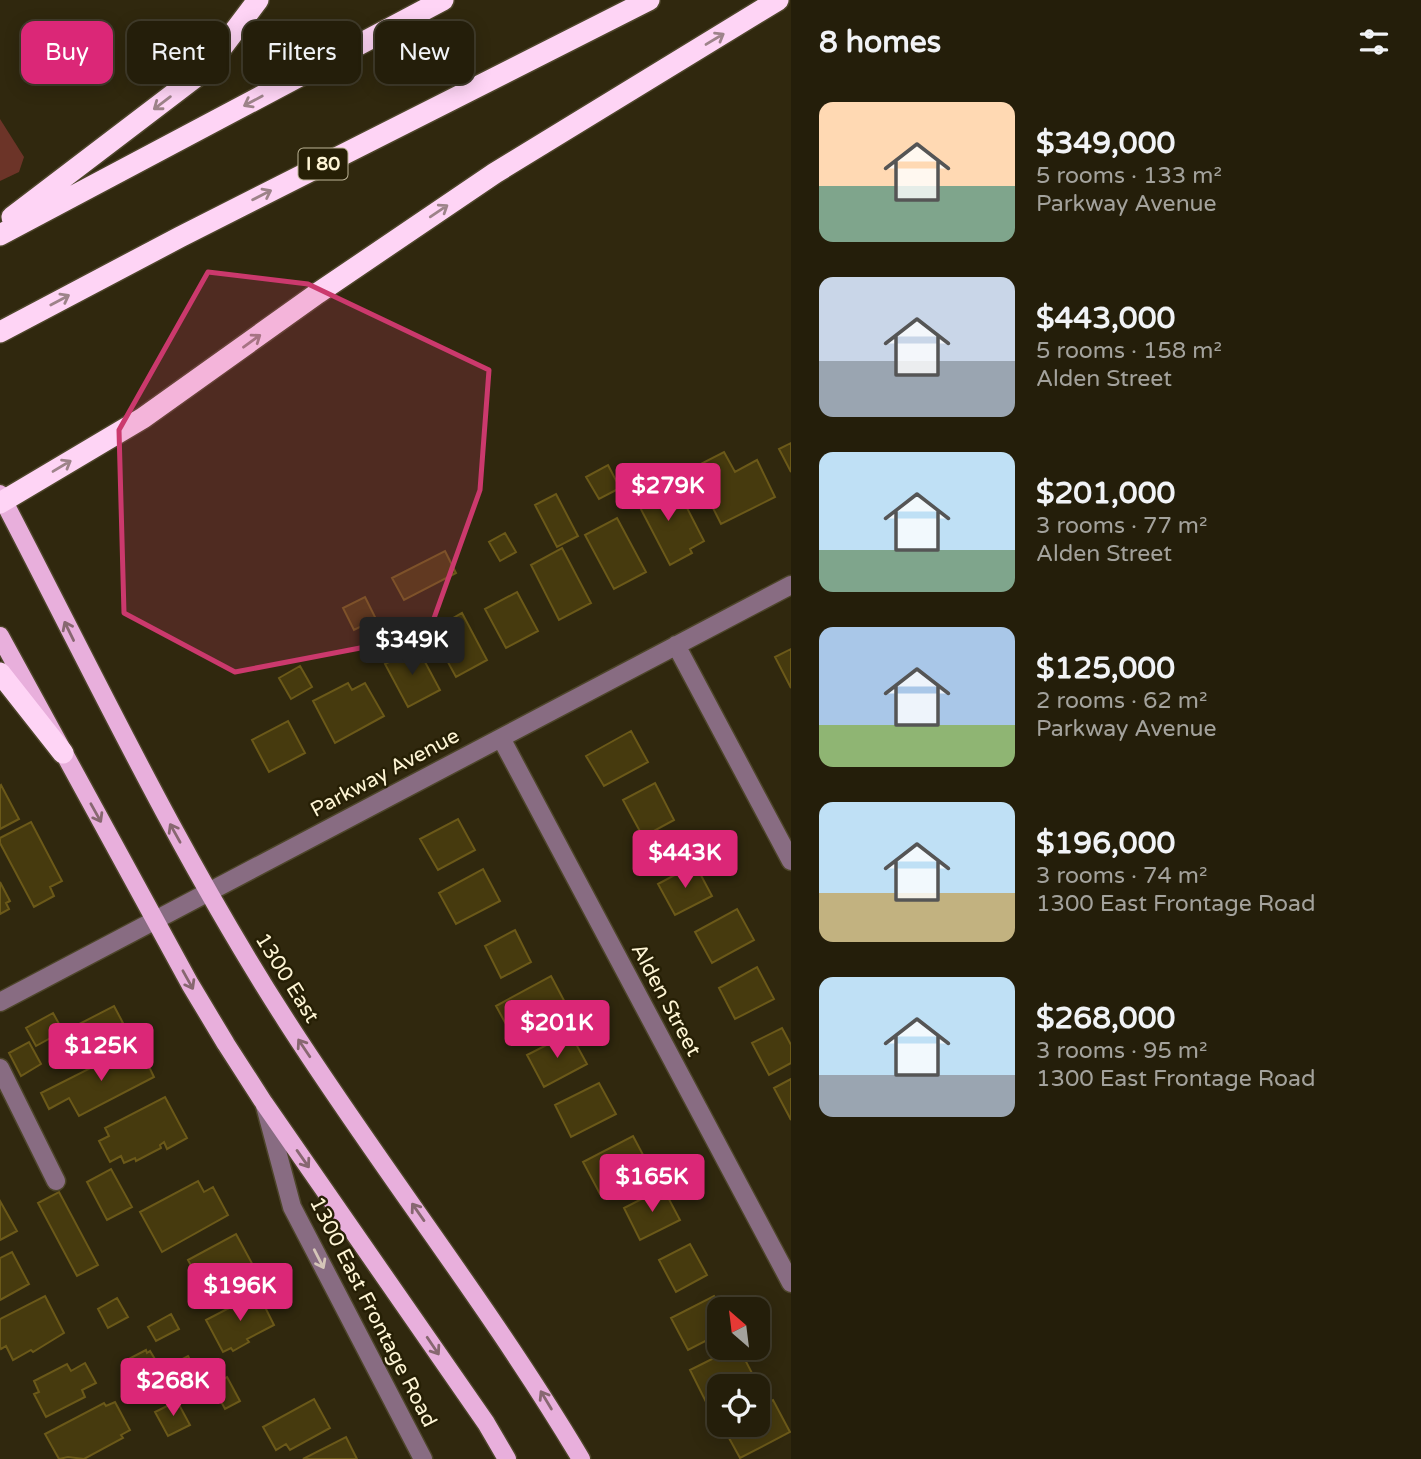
<!DOCTYPE html>
<meta charset="utf-8">
<style>
:root{--surface:#241e0a;--page:#2c2713;--text:#f1f3f6;--muted:#a3a29c;--line:#413c2b;--accent:#db2777}
body{margin:0;font-family:"Varela Round",sans-serif;background:var(--page);color:var(--text);height:100vh;display:flex;flex-direction:column;font-size:26px;white-space:nowrap}
*{box-sizing:border-box;margin:0}
p{font-size:23px;color:var(--muted)}
.icon{flex:none;width:38px;height:38px;fill:none;stroke:currentColor;stroke-width:2;stroke-linecap:round;stroke-linejoin:round}
.map{position:relative;flex:1;overflow:hidden}
.side{display:flex;flex-direction:column;background:var(--surface);width:630px}
.side>*{flex:none}
.banner{position:absolute;left:21px;top:21px;width:665px;height:63px;display:flex;gap:14px}
.needle{width:46px;rotate:332deg}
.fabs{position:absolute;left:707px;top:1297px;display:grid;gap:14px}
.fabs a{display:grid;place-items:center;width:63px;height:63px;border-radius:14px;background:var(--surface);box-shadow:0 4px 18px #0003,0 0 0 2px var(--line);font-size:35px}
.price{position:absolute;translate:-50% -60px;padding:0 16px;border-radius:7px;background:var(--accent);color:#fff;font-size:23px;line-height:46px;filter:drop-shadow(0 2px 4px #0008)}
.price::after{content:'';position:absolute;left:50%;top:42px;width:21px;height:16px;margin-left:-10px;background:inherit;clip-path:polygon(0 0,100% 0,50% 100%)}
.price.on{background:#222;color:#fff}
ul{padding:0;list-style:none}
li{display:flex;align-items:center;gap:21px;height:175px;padding:0 28px}
li span{display:grid;place-items:center;flex:none;width:196px;height:140px;border-radius:14px;color:#555}
li>.icon{margin-inline-start:auto}
span .icon{width:84px;height:84px;fill:#fffc;stroke-width:1}
li b{font-size:30px}
h2{display:flex;justify-content:space-between;align-items:center;height:84px;padding:0 28px;font-size:30px}
.chip{padding:0 24px;border-radius:14px;background:var(--surface);box-shadow:0 4px 18px #0003,0 0 0 2px var(--line);font-size:24px;line-height:63px}
.chip.on{background:var(--accent);color:#fff}
main{display:flex;flex:1;min-height:0}
.map>svg:first-child{display:block}
</style>
<main>
<div class="map">
<svg width="791" height="1459" viewBox="0 0 791 1459">
<rect width="100%" height="100%" fill="#30280e"/>
<path fill="#6c3428" d="M0 119 24 157 19 172 0 181Z"/>
<path fill="#463a0e" stroke="#6b5919" stroke-width="2" d="M791 443V472L779 449Z
M724 452 735 472 757 460 775 497 721 524 693 468Z
M608 465 620 488 599 499 586 477Z
M656 480 672 511 685 504 704 541 690 549 692 553 670 565 632 492Z
M556 494 578 536 557 547 535 505Z
M617 518 646 572 614 589 585 535Z
M505 533 516 552 500 561 489 542Z
M562 548 591 603 559 620 531 565Z
M445 551 456 573 404 600 392 578Z
M517 592 538 631 506 648 485 609Z
M365 597 376 619 354 630 343 608Z
M462 613 487 660 456 677 431 631Z
M417 647 440 690 408 707 385 664Z
M791 649V688L775 657Z
M300 666 312 687 291 699 279 678Z
M348 683 352 690 365 683 384 716 335 743 313 701Z
M288 721 305 753 269 772 252 740Z
M631 731 648 762 604 786 586 756Z
M655 783 674 820 643 837 623 800Z
M1 785 19 819 0 829V786Z
M458 819 475 850 438 870 420 839Z
M31 822 62 881 50 887 54 896 34 907 0 843V838Z
M695 864 712 896 675 915 658 884Z
M483 869 500 901 456 924 439 893Z
M0 882 10 901 6 903 9 909 0 914Z
M737 909 754 940 712 963 695 932Z
M515 930 531 962 501 978 485 946Z
M757 967 774 999 735 1019 719 988Z
M551 976 568 1008 513 1037 496 1006Z
M114 1006 123 1023 114 1027 120 1041 78 1063 62 1033Z
M53 1013 63 1031 36 1046 26 1028Z
M782 1028 791 1045V1063L769 1075 752 1043Z
M570 1033 587 1064 544 1087 527 1055Z
M29 1042 41 1064 21 1076 9 1053Z
M126 1050 131 1060 143 1054 154 1077 79 1116 69 1098 49 1109 41 1093Z
M791 1079V1120L774 1088Z
M599 1083 616 1114 571 1137 555 1105Z
M165 1097 187 1138 167 1149 164 1142 160 1145 161 1148 136 1161 135 1158 124 1163 121 1156 110 1162 99 1141 109 1136 105 1128Z
M633 1136 650 1168 600 1194 583 1162Z
M111 1169 132 1207 107 1220 87 1182Z
M198 1181 204 1192 213 1187 228 1215 162 1252 140 1212Z
M663 1188 680 1220 640 1240 624 1208Z
M59 1192 98 1265 77 1276 38 1203Z
M0 1201 17 1231 0 1240Z
M236 1234 255 1269 207 1295 188 1260Z
M690 1244 707 1275 676 1292 659 1260Z
M12 1252 29 1284 0 1300V1258Z
M256 1294 258 1297 262 1294 266 1301 263 1303 274 1325 247 1339 249 1342 233 1351 231 1348 223 1352 206 1320Z
M45 1296 64 1333 33 1352 31 1350 13 1360 6 1346 1 1349 0 1347V1319Z
M714 1296 721 1309 719 1334 688 1350 671 1318Z
M117 1298 128 1317 108 1328 98 1309Z
M171 1314 179 1329 156 1341 148 1327Z
M734 1348H739L754 1377 737 1386H719V1395L706 1402 690 1370Z
M146 1350 147 1353 150 1351 161 1369 157 1371 159 1374 137 1386 123 1362Z
M188 1356 200 1379 179 1391 167 1367Z
M85 1363 96 1383 82 1390 85 1397 46 1417 34 1394 39 1392 34 1381 67 1364 71 1371Z
M227 1377 240 1401 225 1409 212 1385Z
M314 1399 330 1428 290 1450 286 1444 276 1450 263 1427Z
M773 1400 790 1432 740 1458 723 1427 728 1424H758V1408Z
M177 1401 190 1425 168 1436 155 1412Z
M115 1402 130 1430 121 1435 123 1438 84 1459 68 1457 59 1459 45 1434 104 1403 106 1406Z
M346 1437 357 1459H303Z"/>
<g fill="none" stroke-linecap="round" stroke-linejoin="round">
<defs>
<path id="minor" d="M676 645 791 861
M501 738 791 1283
M0 1002 791 585
M0 1068 56 1181
M265 1106 292 1207 423 1459"/>
<path id="major" d="M0 494C93 672 178 853 287 1022 382 1170 491 1308 581 1459
M0 636 190 984 226 1044 264 1103 486 1423 507 1459"/>
<path id="highway" d="M12 217 205 70 258 0
M0 235 443 0
M0 332 180 237 649 0
M0 503 143 418 318 293 495 173 778 0
M0 673 63 753"/>
</defs>
<use href="#minor" stroke="#4d452a" stroke-width="21"/>
<use href="#major" stroke="#4d452a" stroke-width="21"/>
<use href="#highway" stroke="#4d452a" stroke-width="24"/>
<use href="#minor" stroke="#886c82" stroke-width="18"/>
<use href="#major" stroke="#e8afdc" stroke-width="18"/>
<use href="#highway" stroke="#fed4f5" stroke-width="21"/>
</g>
<defs><path id="oneway-shaft" d="M-6 0H5M1.5-3L5.5 0L1.5 3" fill="none" stroke-width="1.6" stroke-linecap="round" stroke-linejoin="round" transform="scale(1.75)"/></defs>
<g stroke="#9d8389">
<use href="#oneway-shaft" transform="translate(715 39) rotate(-31)"/>
<use href="#oneway-shaft" transform="translate(253 101) rotate(152)"/>
<use href="#oneway-shaft" transform="translate(162 103) rotate(143)"/>
<use href="#oneway-shaft" transform="translate(262 195) rotate(-27)"/>
<use href="#oneway-shaft" transform="translate(439 211) rotate(-34)"/>
<use href="#oneway-shaft" transform="translate(60 300) rotate(-28)"/>
<use href="#oneway-shaft" transform="translate(252 341) rotate(-36)"/>
<use href="#oneway-shaft" transform="translate(62 466) rotate(-31)"/>
</g>
<g stroke="#876770">
<use href="#oneway-shaft" transform="translate(69 631) rotate(-116)"/>
<use href="#oneway-shaft" transform="translate(96 813) rotate(61)"/>
<use href="#oneway-shaft" transform="translate(175 833) rotate(-119)"/>
<use href="#oneway-shaft" transform="translate(188 980) rotate(61)"/>
<use href="#oneway-shaft" transform="translate(304 1048) rotate(-124)"/>
<use href="#oneway-shaft" transform="translate(303 1159) rotate(55)"/>
<use href="#oneway-shaft" transform="translate(418 1212) rotate(-125)"/>
<use href="#oneway-shaft" transform="translate(433 1346) rotate(56)"/>
<use href="#oneway-shaft" transform="translate(546 1400) rotate(-121)"/>
</g>
<use stroke="#d5c5b8" href="#oneway-shaft" transform="translate(319 1259) rotate(63)"/>
<path fill="#cb396d" fill-opacity="0.2" stroke="#cb396d" stroke-width="5" stroke-linejoin="round" d="M208 272 308 284 489 370 480 490 428 635 235 672 124 613 119 430Z"/>
<g text-anchor="middle" dominant-baseline="central" stroke-width="5" stroke-linejoin="round" paint-order="stroke">
<rect fill="#261f05" stroke="#bdb597" stroke-width="2" x="298.5" y="148.5" width="49" height="31" rx="5"/>
<g font-size="19" font-weight="bold" fill="#fef5d5">
<text x="323" y="164">I 80</text>
</g>
<g font-size="21" fill="#fef5d5" stroke="#261f05">
<text transform="translate(385 773) rotate(-28)">Parkway Avenue</text>
<text transform="translate(287 978) rotate(58)">1300 East</text>
<text transform="translate(666 1000) rotate(62)">Alden Street</text>
<text transform="translate(373 1312) rotate(63)">1300 East Frontage Road</text>
</g>
</g>
</svg>
<div class="fabs">
<a><svg class="needle" viewBox="-14 -14 28 28"><path d="M0-13l5 13h-10z" fill="#e53935"/><path d="M0 13l5-13h-10z" fill="#a3a29c"/></svg></a>
<a><svg class="icon" aria-label="locate" viewBox="0 0 24 24"><circle cx="12" cy="12" r="6"/><path d="M12 2v4M12 18v4M2 12h4M18 12h4"/></svg></a>
</div>
<b class="price" style="left:668px;top:523px">$279K</b>
<b class="price on" style="left:412px;top:677px">$349K</b>
<b class="price" style="left:685px;top:890px">$443K</b>
<b class="price" style="left:557px;top:1060px">$201K</b>
<b class="price" style="left:101px;top:1083px">$125K</b>
<b class="price" style="left:652px;top:1214px">$165K</b>
<b class="price" style="left:240px;top:1323px">$196K</b>
<b class="price" style="left:173px;top:1418px">$268K</b>
<div class="banner">
<a class="chip on">Buy</a>
<a class="chip">Rent</a>
<a class="chip">Filters</a>
<a class="chip">New</a>
</div>
</div>
<section class="side">
<h2>8 homes<svg class="icon" aria-label="filters" viewBox="0 0 24 24"><path d="M4 7h16M4 17h16"/><circle cx="9" cy="7" r="2"/><circle cx="15" cy="17" r="2"/></svg></h2>
<ul>
<li><span style="background:linear-gradient(#ffd9b3 60%,#7fa58c 0)"><svg class="icon" aria-label="home" viewBox="0 0 24 24"><path d="M3 11l9-7 9 7M6 9v11h12V9"/></svg></span><div><b>$349,000</b><p>5 rooms · 133 m²</p><p>Parkway Avenue</p></div></li>
<li><span style="background:linear-gradient(#c9d6e8 60%,#9aa5b1 0)"><svg class="icon" aria-label="home" viewBox="0 0 24 24"><path d="M3 11l9-7 9 7M6 9v11h12V9"/></svg></span><div><b>$443,000</b><p>5 rooms · 158 m²</p><p>Alden Street</p></div></li>
<li><span style="background:linear-gradient(#bfe0f5 70%,#7fa58c 0)"><svg class="icon" aria-label="home" viewBox="0 0 24 24"><path d="M3 11l9-7 9 7M6 9v11h12V9"/></svg></span><div><b>$201,000</b><p>3 rooms · 77 m²</p><p>Alden Street</p></div></li>
<li><span style="background:linear-gradient(#a9c7e8 70%,#8fb573 0)"><svg class="icon" aria-label="home" viewBox="0 0 24 24"><path d="M3 11l9-7 9 7M6 9v11h12V9"/></svg></span><div><b>$125,000</b><p>2 rooms · 62 m²</p><p>Parkway Avenue</p></div></li>
<li><span style="background:linear-gradient(#bfe0f5 65%,#c2b280 0)"><svg class="icon" aria-label="home" viewBox="0 0 24 24"><path d="M3 11l9-7 9 7M6 9v11h12V9"/></svg></span><div><b>$196,000</b><p>3 rooms · 74 m²</p><p>1300 East Frontage Road</p></div></li>
<li><span style="background:linear-gradient(#bfe0f5 70%,#9aa5b1 0)"><svg class="icon" aria-label="home" viewBox="0 0 24 24"><path d="M3 11l9-7 9 7M6 9v11h12V9"/></svg></span><div><b>$268,000</b><p>3 rooms · 95 m²</p><p>1300 East Frontage Road</p></div></li>
</ul>
</section>
</main>
